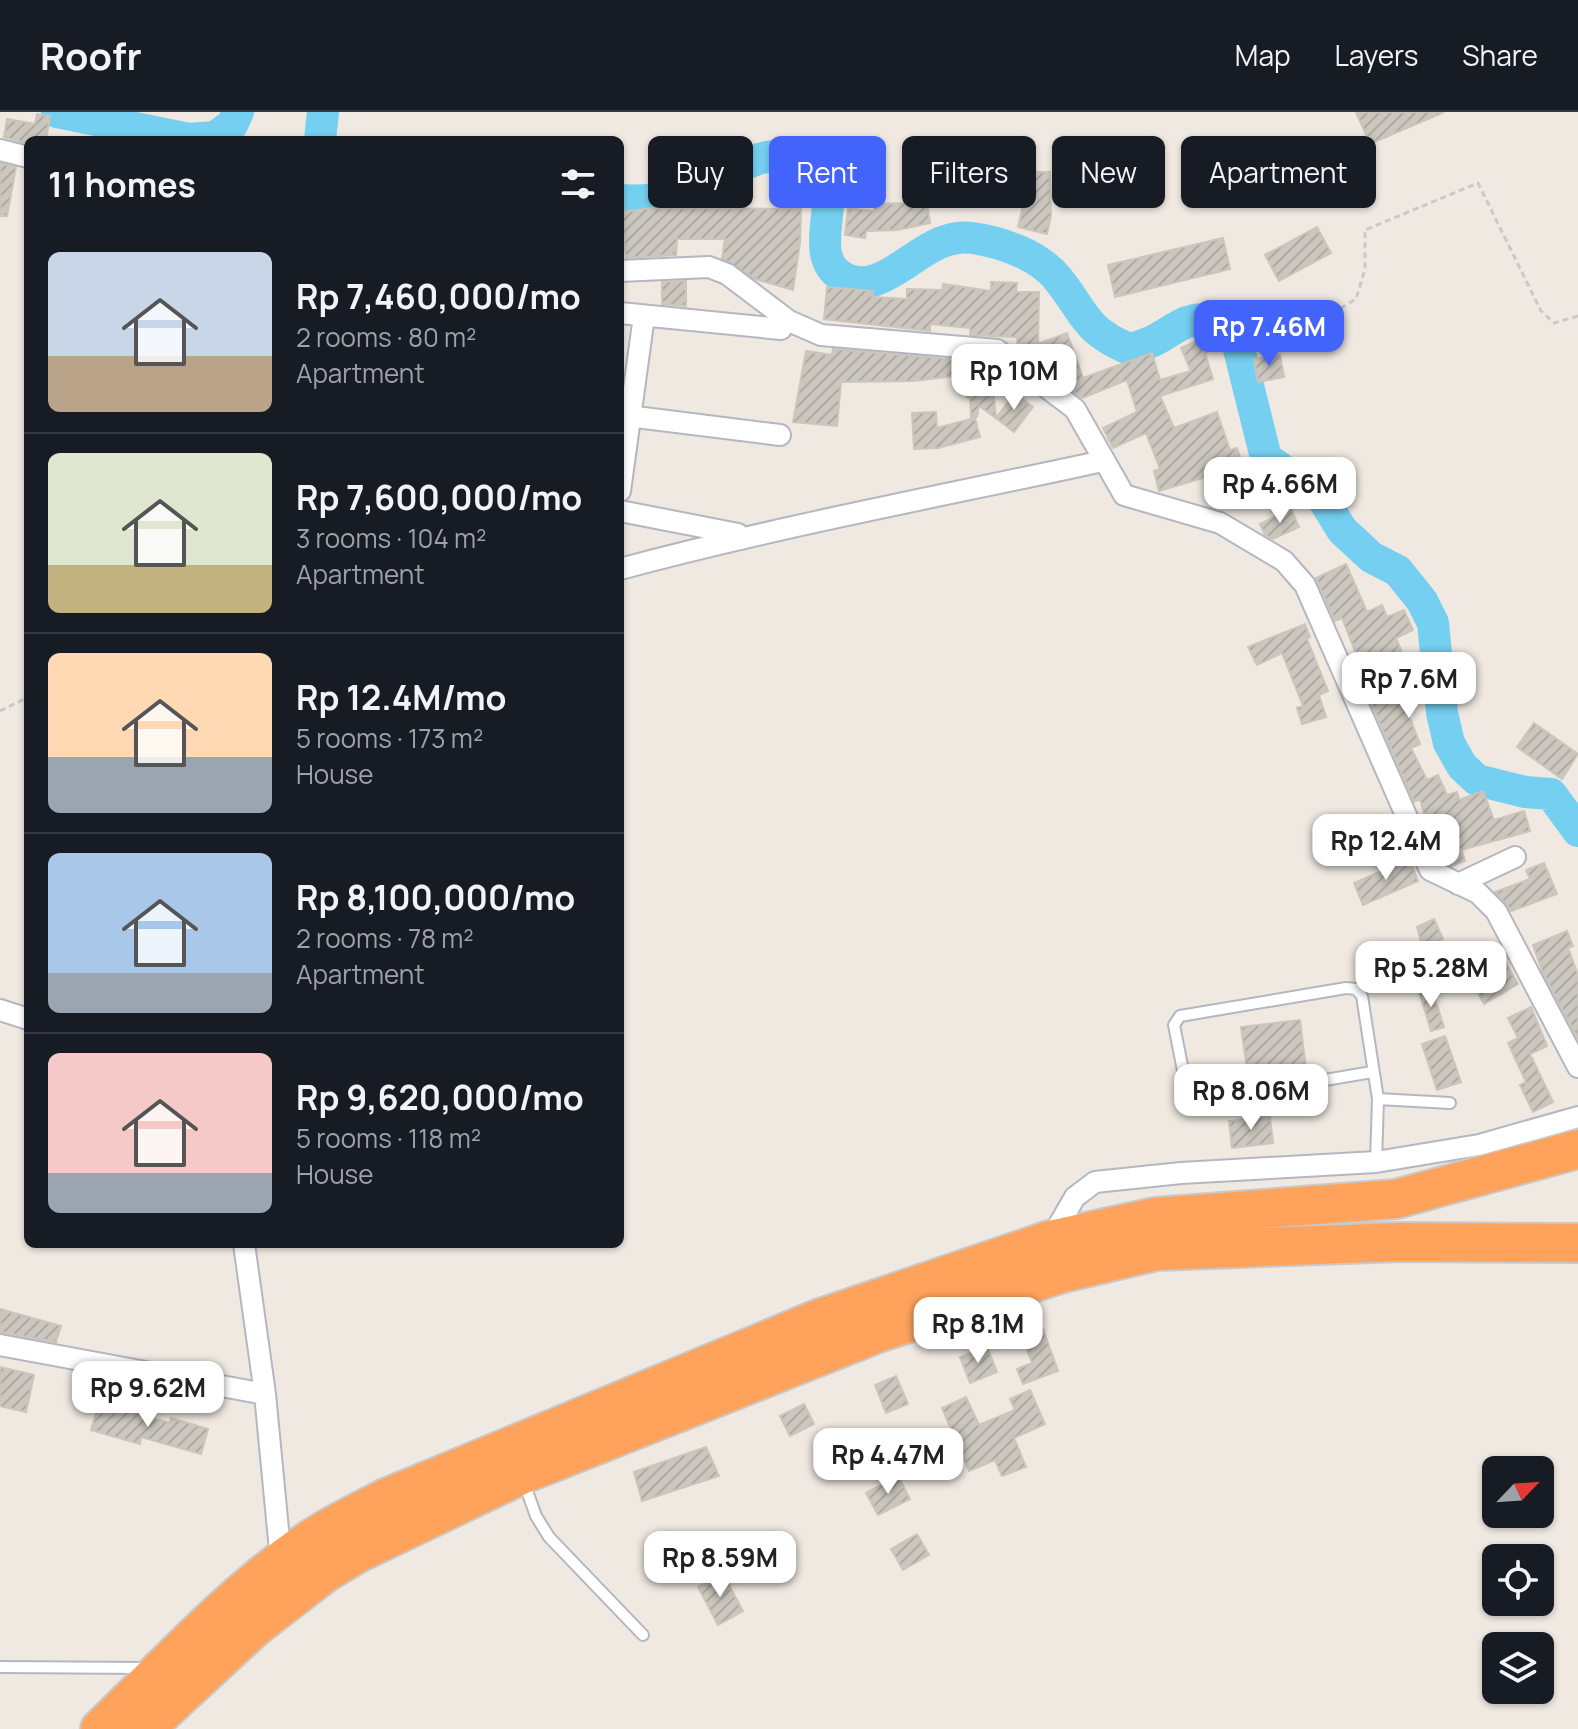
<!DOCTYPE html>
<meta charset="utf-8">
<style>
:root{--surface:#171b24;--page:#242831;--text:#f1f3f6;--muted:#9ea1a6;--line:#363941;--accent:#4264fb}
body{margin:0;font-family:Manrope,sans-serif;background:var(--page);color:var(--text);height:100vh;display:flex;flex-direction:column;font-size:30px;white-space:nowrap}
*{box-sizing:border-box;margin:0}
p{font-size:26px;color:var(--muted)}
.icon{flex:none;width:44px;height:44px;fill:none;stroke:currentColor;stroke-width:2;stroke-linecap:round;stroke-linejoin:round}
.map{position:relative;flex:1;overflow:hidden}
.drawer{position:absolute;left:24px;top:24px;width:600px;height:1112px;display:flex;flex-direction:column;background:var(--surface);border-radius:12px;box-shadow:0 2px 6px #0004}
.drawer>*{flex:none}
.guide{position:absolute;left:648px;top:24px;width:760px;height:72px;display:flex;gap:16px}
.needle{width:52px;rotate:65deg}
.controls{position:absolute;left:1482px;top:1344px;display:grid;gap:16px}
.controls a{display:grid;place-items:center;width:72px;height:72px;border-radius:12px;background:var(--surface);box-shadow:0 2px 6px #0004;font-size:40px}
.price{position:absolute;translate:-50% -68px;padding:0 18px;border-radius:16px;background:#fff;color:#222;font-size:26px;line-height:52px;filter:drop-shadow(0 2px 4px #0008)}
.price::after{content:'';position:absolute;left:50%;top:48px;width:24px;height:18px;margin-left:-12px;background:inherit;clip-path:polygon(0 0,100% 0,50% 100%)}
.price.current{background:var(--accent);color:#fff}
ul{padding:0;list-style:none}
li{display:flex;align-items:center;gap:24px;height:200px;padding:0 24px}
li+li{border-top:2px solid var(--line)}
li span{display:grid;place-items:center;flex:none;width:224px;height:160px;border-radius:12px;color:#555}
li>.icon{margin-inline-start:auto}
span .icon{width:96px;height:96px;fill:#fffc;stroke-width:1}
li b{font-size:34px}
h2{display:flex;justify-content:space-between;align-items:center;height:96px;padding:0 24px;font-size:34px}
.pill{padding:0 28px;border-radius:12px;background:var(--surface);box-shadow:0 2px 6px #0004;font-size:28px;line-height:72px}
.pill.current{background:var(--accent);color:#fff}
header{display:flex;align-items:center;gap:48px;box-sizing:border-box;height:112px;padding:0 40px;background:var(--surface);border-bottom:2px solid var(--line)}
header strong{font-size:38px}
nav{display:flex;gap:44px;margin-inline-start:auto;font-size:28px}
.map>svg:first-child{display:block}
</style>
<header>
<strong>Roofr</strong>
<nav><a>Map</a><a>Layers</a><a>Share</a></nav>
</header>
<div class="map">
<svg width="1578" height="1617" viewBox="0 0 1578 1617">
<defs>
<pattern id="building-hatch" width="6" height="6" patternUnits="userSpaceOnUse" patternTransform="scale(2)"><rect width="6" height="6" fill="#cbc7bf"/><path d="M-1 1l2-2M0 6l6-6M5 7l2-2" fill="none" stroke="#afaba4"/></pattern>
</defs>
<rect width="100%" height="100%" fill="#efe9e1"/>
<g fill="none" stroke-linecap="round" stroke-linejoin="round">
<path stroke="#75cff0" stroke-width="32" d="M57 0 189 27 215 25 232 13 238 0
M320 28 323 0
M620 88C637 89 657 88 674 83 712 72 757 34 800 45 860 62 799 138 841 164 885 192 922 118 972 126 1001 130 1039 143 1058 167 1086 202 1083 217 1129 237 1178 227 1177 194 1233 213L1266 346 1323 387 1342 418 1371 445 1398 459 1422 489 1433 511 1442 601 1449 631 1462 654 1477 668 1525 680 1551 682 1578 719"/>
</g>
<path fill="url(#building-hatch)" stroke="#cbc5ba" stroke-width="2" d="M1356 0H1444L1370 32Z
M37 2 50 4 46 28 22 30 4 25 7 7 35 12Z
M0 51 16 55 7 104H0Z
M1024 60H1050L1051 104 1047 122 1018 115 1024 90 997 92 995 65 1024 63Z
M925 76 930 111 897 118 866 119 865 126 845 123 848 96 874 99V92L907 91 906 79Z
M653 96 801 97 800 131 793 178 755 167 722 146 725 127H677L676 143 626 146 620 100Z
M1317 115 1331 141 1279 169 1265 143Z
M1223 126 1230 157 1115 185 1108 153Z
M686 169V194L662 192V170Z
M991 170 1017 171 1016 180H1039L1038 232 1067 221 1083 266 1152 241 1160 268 1191 259 1181 236 1208 224 1214 237 1205 241 1213 267 1160 284 1174 316 1217 300 1230 338 1237 336 1243 354 1159 379 1154 359 1160 357 1146 321 1113 336 1103 316 1137 300 1127 268 1082 286 1066 274 1058 253 1046 258 1043 250 1036 251 1018 237 1017 225 970 223V216L930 212V219L824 207 827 175 873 179 872 185 907 187V177L942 178 943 172 991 179Z
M833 237 985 250V253L977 254 984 259 981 278 993 277 996 306 979 294 977 305H971L970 287 959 279 969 278 968 266 954 264 913 269 841 270 837 314 793 310 806 239 832 243Z
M1280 243 1284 265 1258 270 1254 247Z
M1015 281 1033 295 1014 320 996 306Z
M936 300 937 316 975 306 980 325 938 336 914 337 912 301Z
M1291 397 1299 415 1273 427 1265 423 1260 412Z
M1346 452 1367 500 1382 493 1387 505 1404 498 1413 518 1396 526 1419 582 1403 588 1420 632 1411 636 1427 668 1438 663 1447 683 1457 680 1459 688 1483 679 1494 708 1524 699 1530 719 1461 738 1465 749 1452 754 1448 752 1433 711 1427 713 1420 687 1414 690 1365 577 1369 575 1342 506 1335 509 1316 466Z
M1305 512 1310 525 1307 527 1328 579 1319 583 1326 605 1302 612 1297 596 1303 594 1282 541 1257 553 1248 535Z
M1534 611 1578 642 1562 667 1517 635Z
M1409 747 1418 769 1363 793 1354 771Z
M1544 751 1557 782 1511 799 1495 780 1530 767 1526 758Z
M1434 807 1443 827 1422 833 1417 815Z
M1567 819 1573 834 1568 836 1578 863V927L1543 861 1533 833Z
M1474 840 1482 862 1505 849 1518 872 1484 892 1459 847Z
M1431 875 1444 915 1431 919 1419 879Z
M1531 895 1547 934 1530 942 1553 990 1533 1000 1520 973 1526 970 1508 931 1518 926 1508 906Z
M1300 908 1306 957 1248 964 1241 915Z
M1445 924 1461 970 1437 978 1422 932Z
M1270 1004 1273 1031 1232 1036 1229 1009Z
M0 1197 61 1214 56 1230 0 1220Z
M1043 1217 1058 1259 1023 1272 1017 1257 1032 1251 1022 1225Z
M987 1235 997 1260 970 1271 960 1245Z
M0 1255 34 1263 26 1300 0 1294Z
M896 1264 908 1292 886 1301 875 1273Z
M1030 1278 1045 1312 1014 1326 1026 1355 1002 1364 995 1348 969 1359 942 1296 966 1285 979 1313 1015 1298 1010 1287Z
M99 1291 170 1311 171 1306 208 1317 201 1342 141 1325 140 1332 91 1318Z
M804 1292 814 1312 790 1324 780 1304Z
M706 1335 719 1364 642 1389 634 1360Z
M898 1364 910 1387 878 1403 866 1381Z
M917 1422 929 1443 903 1458 891 1437Z
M723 1462 743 1499 718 1513 698 1475Z"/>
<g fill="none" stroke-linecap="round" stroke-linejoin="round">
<defs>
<path id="lane" d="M1372 960 1196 990 1188 984 1174 913 1180 904 1346 876 1356 877 1362 884 1378 987 1376 1050
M1378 987 1450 991
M523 1368 536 1404 549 1425 643 1523
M0 1555 146 1556"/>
<path id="street" d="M0 38 28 45
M620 159 709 155 727 162 789 209 821 223 997 238 1075 297 1124 383 1220 411 1284 449 1305 473 1430 758 1478 781 1496 799 1578 955
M620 201 781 217
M620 303 780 323
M620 379 644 204
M620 399 738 422
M620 457C780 414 942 384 1103 349
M1458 772 1515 745
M0 898 28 907
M1050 1128 1075 1085 1095 1070 1181 1061 1376 1050 1479 1033 1578 1005
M244 1132 265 1282 281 1449
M0 1233 265 1282"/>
<path id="highway" d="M100 1617C167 1553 233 1479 311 1427 335 1411 361 1399 386 1386L818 1207 1050 1128 1155 1105 1396 1087 1578 1037
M145 1617 254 1516 325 1461 358 1441 521 1363 878 1221 1063 1161 1156 1139 1399 1130 1578 1131"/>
</defs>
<use href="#lane" stroke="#b4b7c1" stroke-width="14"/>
<use href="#street" stroke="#b4b7c1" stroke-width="24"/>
<use href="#highway" stroke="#c9c9c9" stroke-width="42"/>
<path stroke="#c9c9c9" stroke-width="3" stroke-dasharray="6 4" stroke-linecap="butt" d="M1289 227 1356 187 1365 157V118L1478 71 1541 199 1554 211 1578 204
M0 599 28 585"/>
<use href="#lane" stroke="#fff" stroke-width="10"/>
<use href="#street" stroke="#fff" stroke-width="20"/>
<use href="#highway" stroke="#ffa35c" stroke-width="38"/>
</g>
</svg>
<div class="controls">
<a><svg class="needle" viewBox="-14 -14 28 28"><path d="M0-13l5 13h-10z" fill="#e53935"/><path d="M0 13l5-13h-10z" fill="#9ea1a6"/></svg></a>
<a><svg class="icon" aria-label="locate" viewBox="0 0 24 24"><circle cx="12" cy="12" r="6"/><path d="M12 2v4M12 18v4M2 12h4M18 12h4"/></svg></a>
<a><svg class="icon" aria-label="layers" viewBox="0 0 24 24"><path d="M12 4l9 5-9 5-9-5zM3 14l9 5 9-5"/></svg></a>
</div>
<b class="price current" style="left:1269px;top:256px">Rp 7.46M</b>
<b class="price" style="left:1014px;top:300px">Rp 10M</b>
<b class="price" style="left:1280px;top:413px">Rp 4.66M</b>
<b class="price" style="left:1409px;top:608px">Rp 7.6M</b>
<b class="price" style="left:1386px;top:770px">Rp 12.4M</b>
<b class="price" style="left:1431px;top:897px">Rp 5.28M</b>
<b class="price" style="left:1251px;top:1020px">Rp 8.06M</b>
<b class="price" style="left:978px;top:1253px">Rp 8.1M</b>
<b class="price" style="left:148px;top:1317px">Rp 9.62M</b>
<b class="price" style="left:888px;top:1384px">Rp 4.47M</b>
<b class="price" style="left:720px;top:1487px">Rp 8.59M</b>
<div class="guide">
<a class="pill">Buy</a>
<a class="pill current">Rent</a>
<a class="pill">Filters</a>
<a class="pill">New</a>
<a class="pill">Apartment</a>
</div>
<section class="drawer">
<h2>11 homes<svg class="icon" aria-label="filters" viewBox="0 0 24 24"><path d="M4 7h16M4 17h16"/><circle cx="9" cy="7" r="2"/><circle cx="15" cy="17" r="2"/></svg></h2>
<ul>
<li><span style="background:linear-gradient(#c9d6e8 65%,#b9a48a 0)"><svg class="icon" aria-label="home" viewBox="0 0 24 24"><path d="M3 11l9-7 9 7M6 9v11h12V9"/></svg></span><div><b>Rp 7,460,000/mo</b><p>2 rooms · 80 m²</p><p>Apartment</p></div></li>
<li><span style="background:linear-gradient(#dfe7d0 70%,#c2b280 0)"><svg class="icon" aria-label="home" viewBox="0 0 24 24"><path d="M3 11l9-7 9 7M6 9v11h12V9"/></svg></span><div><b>Rp 7,600,000/mo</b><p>3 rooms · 104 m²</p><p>Apartment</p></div></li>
<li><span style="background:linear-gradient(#ffd9b3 65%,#9aa5b1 0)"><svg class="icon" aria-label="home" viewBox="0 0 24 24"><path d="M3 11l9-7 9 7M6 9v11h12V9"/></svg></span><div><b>Rp 12.4M/mo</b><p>5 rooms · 173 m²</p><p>House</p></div></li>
<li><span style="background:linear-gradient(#a9c7e8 75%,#9aa5b1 0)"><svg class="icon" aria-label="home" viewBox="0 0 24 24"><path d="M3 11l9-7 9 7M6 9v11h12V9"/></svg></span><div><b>Rp 8,100,000/mo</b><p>2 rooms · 78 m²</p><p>Apartment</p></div></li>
<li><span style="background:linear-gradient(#f6c9c9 75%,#9aa5b1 0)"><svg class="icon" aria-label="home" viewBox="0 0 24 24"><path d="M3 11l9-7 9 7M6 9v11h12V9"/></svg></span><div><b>Rp 9,620,000/mo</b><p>5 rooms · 118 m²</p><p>House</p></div></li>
</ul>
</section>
</div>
